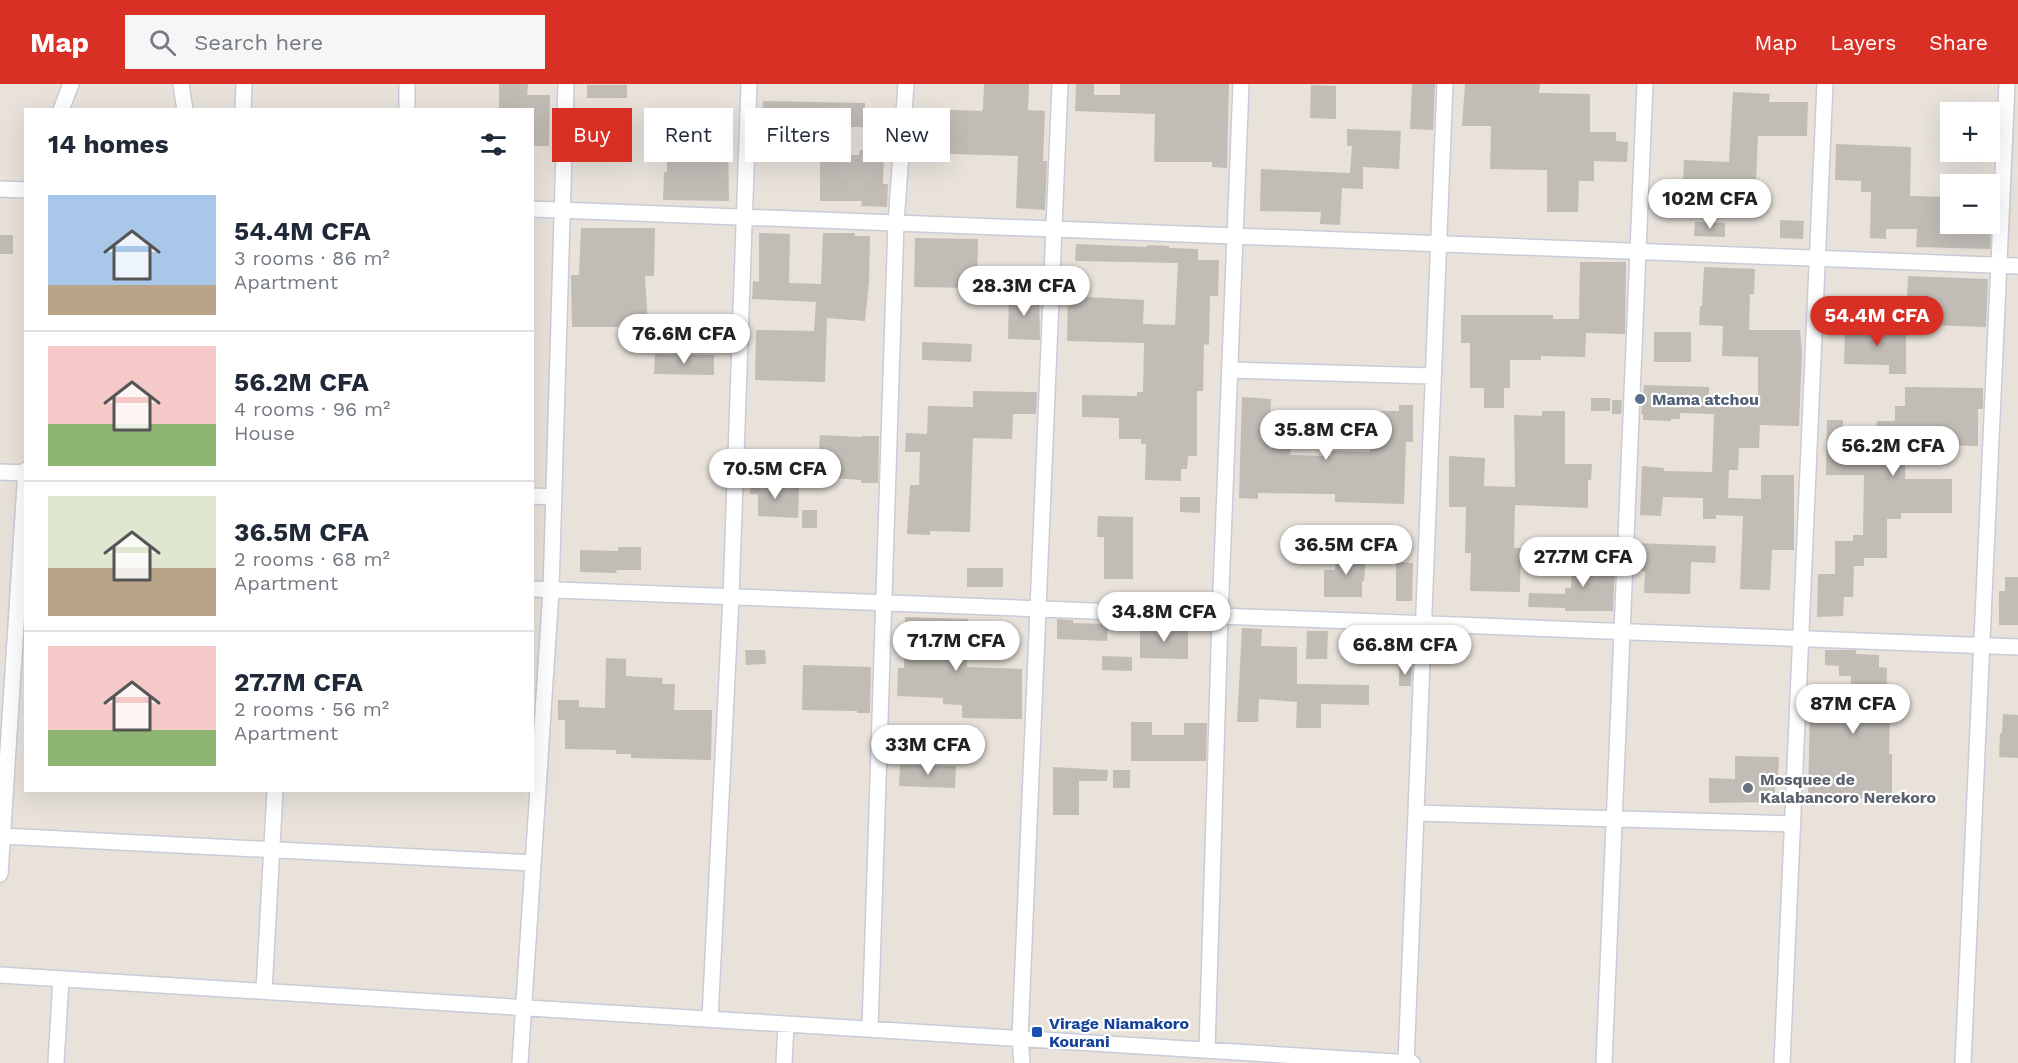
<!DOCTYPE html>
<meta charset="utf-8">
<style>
:root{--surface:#fff;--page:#f6f6f7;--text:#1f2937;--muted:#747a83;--line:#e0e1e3;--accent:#d93025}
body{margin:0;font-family:"Work Sans",sans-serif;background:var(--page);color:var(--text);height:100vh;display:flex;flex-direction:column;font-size:22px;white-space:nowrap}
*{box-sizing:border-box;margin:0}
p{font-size:20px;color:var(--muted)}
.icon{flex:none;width:33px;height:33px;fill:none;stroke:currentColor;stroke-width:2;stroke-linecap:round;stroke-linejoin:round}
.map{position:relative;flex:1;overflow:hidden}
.sheet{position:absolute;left:24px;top:24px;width:510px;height:684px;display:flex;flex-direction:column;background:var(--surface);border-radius:0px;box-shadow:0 6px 24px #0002}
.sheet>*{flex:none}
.hud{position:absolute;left:552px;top:24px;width:570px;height:54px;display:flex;gap:12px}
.tools{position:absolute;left:1940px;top:18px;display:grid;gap:12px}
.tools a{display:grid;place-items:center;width:60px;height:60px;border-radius:0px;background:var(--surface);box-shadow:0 6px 24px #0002;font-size:30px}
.price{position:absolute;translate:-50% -51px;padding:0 14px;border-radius:21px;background:#fff;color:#222;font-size:20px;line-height:39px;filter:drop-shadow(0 2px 3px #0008)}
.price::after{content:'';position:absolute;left:50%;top:36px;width:18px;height:14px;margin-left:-9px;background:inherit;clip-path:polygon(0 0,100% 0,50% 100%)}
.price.current{background:var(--accent);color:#fff}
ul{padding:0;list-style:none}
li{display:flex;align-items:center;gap:18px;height:150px;padding:0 24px}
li+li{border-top:2px solid var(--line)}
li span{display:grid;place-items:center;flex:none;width:168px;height:120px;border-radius:0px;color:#555}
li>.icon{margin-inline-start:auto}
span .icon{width:72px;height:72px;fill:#fffc;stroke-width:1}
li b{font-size:26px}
h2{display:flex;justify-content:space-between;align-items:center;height:72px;padding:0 24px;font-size:26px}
.tag{padding:0 21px;border-radius:0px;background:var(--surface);box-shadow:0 6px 24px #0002;font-size:21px;line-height:54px}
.tag.current{background:var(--accent);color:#fff}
header{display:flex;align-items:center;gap:36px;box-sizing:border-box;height:84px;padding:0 30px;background:var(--accent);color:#fff}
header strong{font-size:28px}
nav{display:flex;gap:33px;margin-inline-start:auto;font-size:21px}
.search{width:420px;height:54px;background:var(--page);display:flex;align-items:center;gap:15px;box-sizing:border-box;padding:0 21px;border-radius:0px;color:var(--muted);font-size:22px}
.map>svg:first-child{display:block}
</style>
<header>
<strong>Map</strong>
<div class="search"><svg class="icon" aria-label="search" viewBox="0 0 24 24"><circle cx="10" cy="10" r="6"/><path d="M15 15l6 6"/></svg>Search here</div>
<nav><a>Map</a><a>Layers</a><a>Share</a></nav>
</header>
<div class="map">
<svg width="2018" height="979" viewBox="0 0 2018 979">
<rect width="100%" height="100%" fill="#e8e2db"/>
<path fill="#c1bcb6" d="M499 0H528L527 11H550L549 62H532V26H499Z
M984 0H1029L1028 26 1045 27 1043 77H1047L1045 126 1016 124 1018 72 923 69 922 25 981 27 983 25Z
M1076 0H1094V11H1120V0H1229L1227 84 1212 83V78H1154L1155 30 1075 27Z
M1412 0H1435L1433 46 1410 45Z
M1465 0H1540L1539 9 1590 10V48H1616V57L1628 58 1627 78 1594 77V97H1579L1578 128H1547V86L1490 85 1491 42H1462Z
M587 1H627V14H587Z
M1311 1 1336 2V35L1310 34Z
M1733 8 1770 10 1769 18H1808L1807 52H1758L1756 98 1683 97 1684 76 1729 78Z
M763 17 865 19V43H825V37L762 34Z
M1347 45 1401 47 1399 85 1363 83V105L1342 104 1340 141 1320 140 1321 128 1260 127 1261 85 1350 89 1352 62H1347Z
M710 52H728L729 117 663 116 664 88H667V66L709 67Z
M1836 60 1911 63 1910 112 1950 113V140H1991L1990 165 1916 163 1917 145H1886V155L1870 154 1871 108H1861V97L1835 96Z
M860 66 884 67 883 100H888L887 123 861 122 862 117H820V71H859Z
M1780 136 1804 137 1803 155 1780 154Z
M1695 138 1725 139V153L1694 152Z
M581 144H655L654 192H645L648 243H572L571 191H579Z
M759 149 790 150 789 199 821 200 823 149H855V152H870L869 198 865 237 827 234 825 298 755 296 756 246 814 247 816 218 752 215 753 197 759 198Z
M0 151H13V170H0Z
M915 154 978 155 977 204 914 203Z
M1076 160 1147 163V161L1169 162V164L1198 165V176H1219L1218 212H1210L1209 261 1204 260 1203 307H1197V372H1188L1187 385H1181V397L1145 396 1146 360H1141V355H1119V334L1082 333V311L1137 312V308H1143L1144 259 1067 257 1068 212 1144 216 1143 240 1175 241 1178 179 1075 177Z
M1580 178H1626L1625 250 1586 249 1585 273 1541 272V276H1510V304H1504V324H1484V304H1470V259H1461V231H1553V235H1579Z
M1704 183 1755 185 1754 210H1750L1749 246H1800L1802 268 1799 342 1760 341 1759 364H1739L1738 386H1729L1728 414 1761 415V391H1794V466H1772L1770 506 1740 505 1743 432 1716 431V435H1703V414L1663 413 1661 432 1640 431 1642 382 1664 384V387L1712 388 1714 330 1680 329V335H1671V337L1643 336V330H1641L1644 301 1709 303V313L1758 314V273L1722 272 1723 242 1699 241 1700 222H1702Z
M1908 192 1988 195 1986 243 1906 240Z
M1009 209H1039L1040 256 1008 255Z
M1885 242H1906V290H1889V281L1844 280 1845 243 1885 245Z
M1654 248H1691V278H1654Z
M922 258 972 260 971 278 922 276Z
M655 270 714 271V291L654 290Z
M1905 303 1983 304V325H1978V362L1940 361 1941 343 1906 342 1905 395H1952V429H1901V435H1887V474H1864V482H1854L1853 513H1844L1843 532 1817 533 1818 490H1835V457H1853V451H1863L1864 391H1826L1827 336H1843V346H1876L1877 337H1895V322H1905Z
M973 307 1037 308 1036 330H1013L1012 355 973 354 970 448 930 447V451L907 450 910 401H919L920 368H905L906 349 927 350 928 322 973 323Z
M1242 313 1271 315 1269 364H1291L1290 371 1331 372V367L1370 368 1371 327H1399V321H1413V358H1406L1404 420 1335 418V410L1258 409V415L1239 414Z
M1591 314H1610V327H1591Z
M1612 316H1622L1621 330H1612Z
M1542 327H1565V380H1592L1591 396H1588V424L1515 421 1514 464H1521L1520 508 1470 507 1471 469H1465L1466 423H1449V372L1485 374 1484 402 1515 403 1514 331 1542 332Z
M820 351 862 353V352H879L878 399H861V396L817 393Z
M751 393 768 394V404H799L798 434 758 432V410H750Z
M1180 413H1200V429L1180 428Z
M802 426H817V444H802Z
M1098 432 1133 433V495H1104V453H1097Z
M1636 459 1716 462 1715 479 1691 478 1690 510 1644 509 1645 487H1635Z
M618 463H641V486H617L616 489 580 488V466L618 467Z
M1336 468 1366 470 1364 497H1362V513H1324V486H1335Z
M1572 474 1615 476 1613 527H1565V524L1528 523 1529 509 1565 510V504H1571Z
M1396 478 1413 479 1412 517H1396Z
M967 484H1003V503H967Z
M2005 493H2018V541H1999V507H2005Z
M905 533 968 535 967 583 1022 585V635L962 634V621L943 620V614L897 612 898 584H904Z
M1057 535 1073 536V539L1108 540 1107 557 1057 555Z
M1140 544H1188V575L1140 574Z
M1242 544 1262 545 1261 562 1297 563V600L1369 601V621L1321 620V644H1296L1297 618 1259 615 1258 638H1237Z
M1307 547H1328L1327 575H1306Z
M745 566H765L766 580 746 581Z
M1825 566H1856V570L1879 571V583L1887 584 1886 624H1890L1889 670H1892V715L1808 714 1810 623 1850 624 1851 592H1839V582L1825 581Z
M1102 572 1132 573V587L1102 586Z
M606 574 626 575V592L663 594 662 600H675L674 626H712L711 676 631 674V670H616V666L565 665V636H558V616H579V623L605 624Z
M803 581 871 583 870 629H857V627L802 626Z
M1399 583H1412L1411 602H1399Z
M2003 630 2018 631V674L1999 673 2000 649H2002Z
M1131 638H1152V651H1184V639H1207L1206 677H1131Z
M1735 672 1779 673 1778 694H1775V718L1709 719V694L1735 695Z
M900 681 956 682 955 704 899 702Z
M1053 683 1108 686 1107 697H1079V731H1053Z
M1113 686H1130V704H1113Z"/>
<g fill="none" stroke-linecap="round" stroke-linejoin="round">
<defs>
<path id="street" d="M181 0 185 26
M61 26 71 0
M243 26 244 0
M407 26V0
M0 105 26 106
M532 125 2018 182
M1230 286 1433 292
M0 388 26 389
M532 412 554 413
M532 505 2018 563
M1416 729 1793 740
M2 752 533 779
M0 790 26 386
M0 891 1412 979
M264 907 275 706
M710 935 731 513 749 0
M870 945 896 139 906 0
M1207 966 1220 532 1241 0
M56 979 61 895
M520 979 551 506 566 0
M784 979 786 940
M1022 979 1020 954 1060 0
M1406 979 1445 0
M1604 979 1645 0
M1782 979 1825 0
M1963 979 2007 0"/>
</defs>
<use href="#street" stroke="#c9ccd8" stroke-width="18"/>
<use href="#street" stroke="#fff" stroke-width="15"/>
</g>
<circle fill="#5c6f8a" stroke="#fff" stroke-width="2" cx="1640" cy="315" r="6"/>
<circle fill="#6b7280" stroke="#fff" stroke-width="2" cx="1748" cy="704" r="6"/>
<rect fill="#1a4fb4" stroke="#fff" stroke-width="2" x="1031" y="942" width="12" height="12" rx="3"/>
<g text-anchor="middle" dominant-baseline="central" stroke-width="4.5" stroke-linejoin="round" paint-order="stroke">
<g font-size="16" font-weight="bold" fill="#4e5e75" stroke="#fff" text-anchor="start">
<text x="1652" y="315">Mama atchou</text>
</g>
<g font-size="16" font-weight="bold" fill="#5b616d" stroke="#fff" text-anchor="start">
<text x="1760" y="695">Mosquee de<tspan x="1760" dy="18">Kalabancoro Nerekoro</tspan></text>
</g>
<g font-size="16" font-weight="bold" fill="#164399" stroke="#fff" text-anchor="start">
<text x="1049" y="939">Virage Niamakoro<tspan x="1049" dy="18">Kourani</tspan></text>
</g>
</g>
</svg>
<div class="tools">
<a>+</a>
<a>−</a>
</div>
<b class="price" style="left:1710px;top:146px">102M CFA</b>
<b class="price" style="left:1024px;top:233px">28.3M CFA</b>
<b class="price current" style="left:1877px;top:263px">54.4M CFA</b>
<b class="price" style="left:684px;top:281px">76.6M CFA</b>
<b class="price" style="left:1326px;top:377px">35.8M CFA</b>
<b class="price" style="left:1893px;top:393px">56.2M CFA</b>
<b class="price" style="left:775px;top:416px">70.5M CFA</b>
<b class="price" style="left:1346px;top:492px">36.5M CFA</b>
<b class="price" style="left:1583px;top:504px">27.7M CFA</b>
<b class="price" style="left:1164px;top:559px">34.8M CFA</b>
<b class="price" style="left:956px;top:588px">71.7M CFA</b>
<b class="price" style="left:1405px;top:592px">66.8M CFA</b>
<b class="price" style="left:1853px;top:651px">87M CFA</b>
<b class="price" style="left:928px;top:692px">33M CFA</b>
<div class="hud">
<a class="tag current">Buy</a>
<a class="tag">Rent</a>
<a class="tag">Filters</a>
<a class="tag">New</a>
</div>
<section class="sheet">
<h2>14 homes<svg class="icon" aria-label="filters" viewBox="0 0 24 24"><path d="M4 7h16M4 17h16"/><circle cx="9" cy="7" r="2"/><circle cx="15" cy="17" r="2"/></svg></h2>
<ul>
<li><span style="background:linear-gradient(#a9c7e8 75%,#b9a48a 0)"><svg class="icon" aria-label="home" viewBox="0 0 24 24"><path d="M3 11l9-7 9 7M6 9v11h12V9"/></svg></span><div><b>54.4M CFA</b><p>3 rooms · 86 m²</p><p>Apartment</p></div></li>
<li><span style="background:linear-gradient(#f6c9c9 65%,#8fb573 0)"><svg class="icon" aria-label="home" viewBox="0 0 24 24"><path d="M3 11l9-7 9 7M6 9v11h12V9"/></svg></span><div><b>56.2M CFA</b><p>4 rooms · 96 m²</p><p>House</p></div></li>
<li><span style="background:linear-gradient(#dfe7d0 60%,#b9a48a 0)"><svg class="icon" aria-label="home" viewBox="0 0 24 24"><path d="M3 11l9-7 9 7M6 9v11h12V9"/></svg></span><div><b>36.5M CFA</b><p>2 rooms · 68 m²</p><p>Apartment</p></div></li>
<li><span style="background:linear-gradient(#f6c9c9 70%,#8fb573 0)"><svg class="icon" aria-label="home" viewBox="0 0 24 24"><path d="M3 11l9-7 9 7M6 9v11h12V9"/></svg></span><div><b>27.7M CFA</b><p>2 rooms · 56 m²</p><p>Apartment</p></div></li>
</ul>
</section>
</div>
